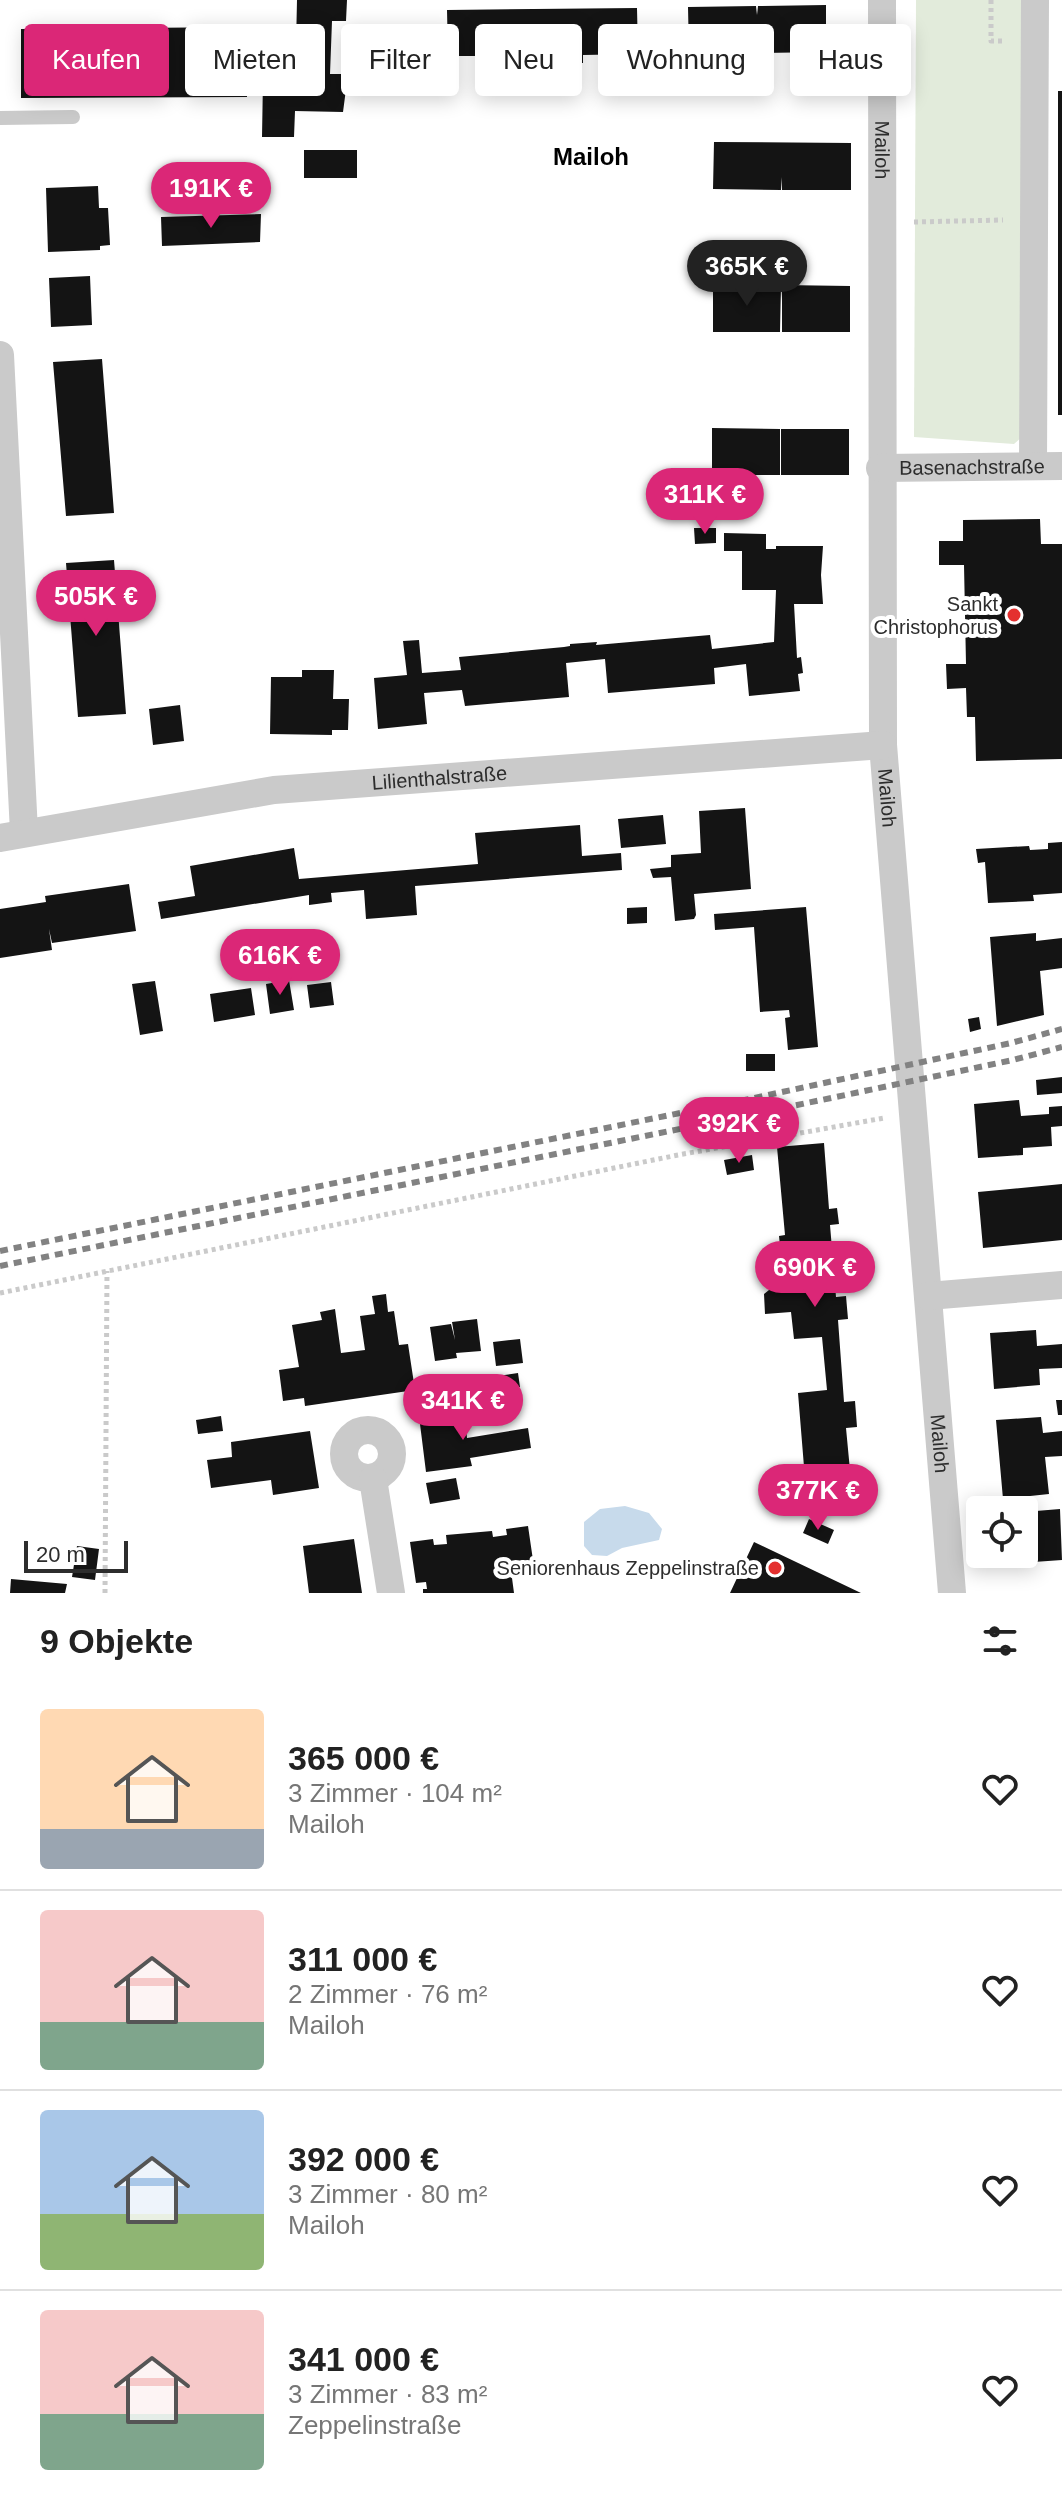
<!DOCTYPE html>
<html lang="de">
<meta charset="utf-8">
<style>
:root{--surface:#fff;--page:#f6f6f6;--text:#222;--muted:#767676;--line:#e0e0e0;--accent:#db2777}
body{margin:0;font-family:Helvetica,sans-serif;background:var(--page);color:var(--text);height:100vh;display:flex;flex-direction:column;font-size:30px;white-space:nowrap}
*{box-sizing:border-box;margin:0}
p{font-size:26px;color:var(--muted)}
.icon{flex:none;width:44px;height:44px;fill:none;stroke:currentColor;stroke-width:2;stroke-linecap:round;stroke-linejoin:round}
.map{position:relative;height:1593px;overflow:hidden}
.details{display:flex;flex-direction:column;background:var(--surface);flex:1}
.details>*{flex:none}
.hud{position:absolute;left:24px;top:24px;width:1014px;height:72px;display:flex;gap:16px}
.tools{position:absolute;left:966px;top:1496px;display:grid;gap:16px}
.tools a{display:grid;place-items:center;width:72px;height:72px;border-radius:8px;background:var(--surface);box-shadow:0 4px 20px #0003;font-size:40px}
.scale{position:absolute;left:24px;bottom:20px;width:104px;box-sizing:border-box;padding-left:8px;border:4px solid #2d2d2d;border-top:0;font-size:22px;line-height:28px;white-space:nowrap;color:#2d2d2d;-webkit-text-stroke:6px #fff;paint-order:stroke}
.price{position:absolute;translate:-50% -68px;padding:0 18px;border-radius:28px;background:var(--accent);color:#fff;font-size:26px;line-height:52px;filter:drop-shadow(0 2px 4px #0008)}
.price::after{content:'';position:absolute;left:50%;top:48px;width:24px;height:18px;margin-left:-12px;background:inherit;clip-path:polygon(0 0,100% 0,50% 100%)}
.price.active{background:#222;color:#fff}
ul{padding:0;list-style:none}
li{display:flex;align-items:center;gap:24px;height:200px;padding:0 40px}
li+li{border-top:2px solid var(--line)}
li span{display:grid;place-items:center;flex:none;width:224px;height:160px;border-radius:8px;color:#555}
li>.icon{margin-inline-start:auto}
span .icon{width:96px;height:96px;fill:#fffc;stroke-width:1}
li b{font-size:34px}
h2{display:flex;justify-content:space-between;align-items:center;height:96px;padding:0 40px;font-size:34px}
.tag{padding:0 28px;border-radius:8px;background:var(--surface);box-shadow:0 4px 20px #0003;font-size:28px;line-height:72px}
.tag.active{background:var(--accent);color:#fff}
.map>svg:first-child{display:block}
</style>
<div class="map">
<svg width="1062" height="1593" viewBox="0 0 1062 1593">
<rect width="100%" height="100%" fill="#fff"/>
<path fill="#e2ebdb" d="M916 0H1026L1023 436 1014 444 914 437Z"/>
<path fill="#c7daeb" d="M625 1506 649 1513 662 1529 659 1540 622 1548 607 1556 592 1555 584 1546V1522L600 1509Z"/>
<path fill="#141414" d="M297 0H347L346 21H332L330 74H348L343 112 295 111 294 137H262L263 79 283 80 282 90 295 91Z
M826 5V52L689 54 688 7 756 6 757 15 758 6Z
M637 8 638 54 583 55V63H566V55H544V46L543 55 517 56V64H502V56H448L447 10Z
M367 26H382V54H367Z
M246 27 247 97 21 98V29Z
M1058 91H1062V415H1058Z
M714 142 851 143V190H782L781 177V190L713 189Z
M304 150H357V178H304Z
M98 186 99 208H108L110 245 100 246V250L48 252 46 188Z
M261 214 260 242 162 246 161 217Z
M90 276 92 325 51 327 49 278Z
M713 285H781L780 332H713Z
M782 285 850 286V332H782Z
M102 359 114 513 66 516 53 362Z
M712 428 780 429V475H712Z
M781 429H849V475H781Z
M1040 519 1041 544H1062V759L976 761 975 717H967L966 688 947 689 946 664H966L964 565H939V541H963V520Z
M694 528H716V543L695 544Z
M724 533 766 534V549H776V546H823L821 575 823 604H794L797 658 801 657 803 673 798 674 800 691 749 696 746 664 714 668 715 684 608 693 605 659 566 663 569 697 465 706 462 690 424 693 427 724 378 729 374 678 407 675 403 641 419 640 422 673 461 670 459 657 564 647 570 646V644L597 642 596 645 710 635 712 649 774 642 776 590H742V551H724Z
M114 560 126 714 78 717 66 563Z
M302 670H334L333 699H349L348 730H332V735L270 734 271 677H302Z
M180 705 184 741 153 745 149 709Z
M745 808 751 889 694 894 696 915 694 919 675 921 671 877 653 878 650 869 671 867V855L701 853 699 811Z
M663 815 666 844 621 848 618 819Z
M580 825 582 856 621 853 622 870 415 886 417 915 366 919 364 890 331 893 332 902 309 905V895L161 919 158 902 195 896 190 866 294 848 299 879 478 864 475 833Z
M1062 842V893L1033 895 1034 901 988 903 985 862 978 863 976 849 1029 846 1030 850 1048 849V843Z
M129 884 136 931 52 943 49 929 52 950 0 958V909L46 902 45 896Z
M647 907V923L627 924V908Z
M806 907 818 1047 788 1050 785 1018 790 1017 789 1010 760 1012 754 927 715 930 714 914Z
M1036 933V941L1062 938V968L1040 971 1044 1015 997 1026 990 937Z
M289 980 294 1010 270 1014 266 984Z
M155 981 163 1031 140 1035 132 984Z
M331 982 334 1005 310 1008 307 985Z
M251 988 255 1015 214 1022 210 994Z
M979 1017 981 1029 970 1032 968 1019Z
M746 1054H775V1071H746Z
M1062 1077V1093L1037 1095 1036 1080Z
M1019 1100 1021 1116 1049 1114V1107L1062 1106V1126L1051 1127 1052 1146 1023 1148V1155L978 1158 974 1104Z
M824 1143 829 1209 837 1208 839 1224 830 1225 836 1297 846 1296 848 1319 838 1320 844 1402 855 1401 857 1427 846 1428 851 1481 822 1483V1477L805 1479 798 1393 827 1390 822 1337 794 1339 791 1312 765 1314 764 1294 769 1290 818 1285 815 1258 788 1260 787 1246H780L779 1236 785 1235 777 1147Z
M752 1155 754 1170 727 1175 724 1160Z
M1062 1184V1240L983 1248 978 1192Z
M386 1294 388 1312 394 1311 399 1345 408 1344 415 1390 305 1406 304 1398 283 1401 279 1370 299 1367 292 1325 322 1320 320 1312 335 1309 341 1353 365 1350 360 1316 375 1314 372 1296Z
M477 1319 481 1351 456 1353 457 1358 435 1361 430 1327 451 1324 455 1340 452 1322Z
M1036 1330 1037 1346 1062 1344V1368L1039 1369 1040 1385 994 1389 990 1333Z
M520 1339 523 1363 496 1366 493 1342Z
M518 1373 520 1387 493 1391 491 1377Z
M489 1378 491 1392 462 1395 460 1383Z
M1056 1400H1062V1415H1058Z
M464 1410 467 1438 528 1428 531 1448 470 1458 472 1466 426 1472 419 1416Z
M221 1416 223 1431 198 1434 196 1420Z
M1041 1417 1043 1433 1062 1431V1456L1045 1457 1049 1494 1003 1499 996 1420Z
M310 1431 319 1488 273 1495 271 1480 211 1488 207 1460 232 1457 231 1442Z
M456 1478 460 1499 430 1504 426 1483Z
M1060 1509 1062 1560 1007 1564 1006 1554H1024V1512Z
M809 1519 834 1530 828 1544 803 1533Z
M528 1526 534 1567 524 1568 516 1578H512L514 1593H423V1589H427L426 1582 416 1583 410 1542 433 1539 434 1545 447 1544 446 1535 492 1531 493 1537 507 1535 506 1529Z
M354 1539 362 1593H309L303 1546Z
M754 1542 861 1593H730Z
M77 1546 99 1549 95 1580 72 1577Z
M11 1579 67 1584 65 1593H10Z"/>
<g fill="none" stroke-linecap="round" stroke-linejoin="round">
<path stroke="#cacaca" stroke-width="5" stroke-dasharray="4 4" stroke-linecap="butt" d="M991 0V41H1003
M914 222 1003 220
M0 1293 678 1155 884 1118
M105 1593 107 1271"/>
<path stroke="#cacaca" stroke-width="14" d="M0 118 73 117"/>
<g stroke="#cacaca" stroke-width="28">
<path id="s1" d="M882 0 883 745 952 1593"/>
<path d="M0 355 24 832"/>
<path d="M1033 466 1035 0"/>
<path id="s2" d="M880 468 1062 466"/>
<path id="s3" d="M0 838 274 790 883 745"/>
<path d="M928 1296 1062 1285"/>
<circle cx="368" cy="1454" r="24"/>
<path d="M373 1479 391 1593"/>
</g>
<path stroke="#828282" stroke-width="6" stroke-dasharray="8 6" stroke-linecap="butt" d="M0 1251 754 1098 1011 1043 1062 1029
M0 1266 759 1113 1013 1060 1062 1047"/>
</g>
<g fill="#e4302f" stroke="#fff" stroke-width="3">
<circle cx="1014" cy="615" r="8"/>
<circle cx="775" cy="1568" r="8"/>
</g>
<g text-anchor="middle" dominant-baseline="central" stroke-width="8" stroke-linejoin="round" paint-order="stroke">
<g font-size="20" fill="#2d2d2d" stroke="#fff">
<text stroke="none"><textPath href="#s1" startOffset="150">Mailoh</textPath></text>
<text stroke="none"><textPath href="#s2" startOffset="92">Basenachstraße</textPath></text>
<text stroke="none"><textPath href="#s3" startOffset="444">Lilienthalstraße</textPath></text>
<text stroke="none"><textPath href="#s1" startOffset="798">Mailoh</textPath></text>
<text stroke="none"><textPath href="#s1" startOffset="1446">Mailoh</textPath></text>
</g>
<g font-size="20" fill="#2d2d2d" stroke="#fff" text-anchor="end">
<text x="998" y="604">Sankt<tspan x="998" dy="23">Christophorus</tspan></text>
<text x="759" y="1568">Seniorenhaus Zeppelinstraße</text>
</g>
<g font-size="24" font-weight="bold" fill="#000" stroke="#fff">
<text x="591" y="156">Mailoh</text>
</g>
</g>
</svg>
<div class="tools">
<a><svg class="icon" aria-label="locate" viewBox="0 0 24 24"><circle cx="12" cy="12" r="6"/><path d="M12 2v4M12 18v4M2 12h4M18 12h4"/></svg></a>
</div>
<div class="scale">20 m</div>
<b class="price" style="left:211px;top:230px">191K €</b>
<b class="price active" style="left:747px;top:308px">365K €</b>
<b class="price" style="left:705px;top:536px">311K €</b>
<b class="price" style="left:96px;top:638px">505K €</b>
<b class="price" style="left:280px;top:997px">616K €</b>
<b class="price" style="left:739px;top:1165px">392K €</b>
<b class="price" style="left:815px;top:1309px">690K €</b>
<b class="price" style="left:463px;top:1442px">341K €</b>
<b class="price" style="left:818px;top:1532px">377K €</b>
<div class="hud">
<a class="tag active">Kaufen</a>
<a class="tag">Mieten</a>
<a class="tag">Filter</a>
<a class="tag">Neu</a>
<a class="tag">Wohnung</a>
<a class="tag">Haus</a>
</div>
</div>
<section class="details">
<h2>9 Objekte<svg class="icon" aria-label="filters" viewBox="0 0 24 24"><path d="M4 7h16M4 17h16"/><circle cx="9" cy="7" r="2"/><circle cx="15" cy="17" r="2"/></svg></h2>
<ul>
<li><span style="background:linear-gradient(#ffd9b3 75%,#9aa5b1 0)"><svg class="icon" aria-label="home" viewBox="0 0 24 24"><path d="M3 11l9-7 9 7M6 9v11h12V9"/></svg></span><div><b>365 000 €</b><p>3 Zimmer · 104 m²</p><p>Mailoh</p></div><svg class="icon" aria-label="heart" viewBox="0 0 24 24"><path d="M12 20l-8-8c-3-5 5-10 8-4 3-6 11-1 8 4z"/></svg></li>
<li><span style="background:linear-gradient(#f6c9c9 70%,#7fa58c 0)"><svg class="icon" aria-label="home" viewBox="0 0 24 24"><path d="M3 11l9-7 9 7M6 9v11h12V9"/></svg></span><div><b>311 000 €</b><p>2 Zimmer · 76 m²</p><p>Mailoh</p></div><svg class="icon" aria-label="heart" viewBox="0 0 24 24"><path d="M12 20l-8-8c-3-5 5-10 8-4 3-6 11-1 8 4z"/></svg></li>
<li><span style="background:linear-gradient(#a9c7e8 65%,#8fb573 0)"><svg class="icon" aria-label="home" viewBox="0 0 24 24"><path d="M3 11l9-7 9 7M6 9v11h12V9"/></svg></span><div><b>392 000 €</b><p>3 Zimmer · 80 m²</p><p>Mailoh</p></div><svg class="icon" aria-label="heart" viewBox="0 0 24 24"><path d="M12 20l-8-8c-3-5 5-10 8-4 3-6 11-1 8 4z"/></svg></li>
<li><span style="background:linear-gradient(#f6c9c9 65%,#7fa58c 0)"><svg class="icon" aria-label="home" viewBox="0 0 24 24"><path d="M3 11l9-7 9 7M6 9v11h12V9"/></svg></span><div><b>341 000 €</b><p>3 Zimmer · 83 m²</p><p>Zeppelinstraße</p></div><svg class="icon" aria-label="heart" viewBox="0 0 24 24"><path d="M12 20l-8-8c-3-5 5-10 8-4 3-6 11-1 8 4z"/></svg></li>
</ul>
</section>
